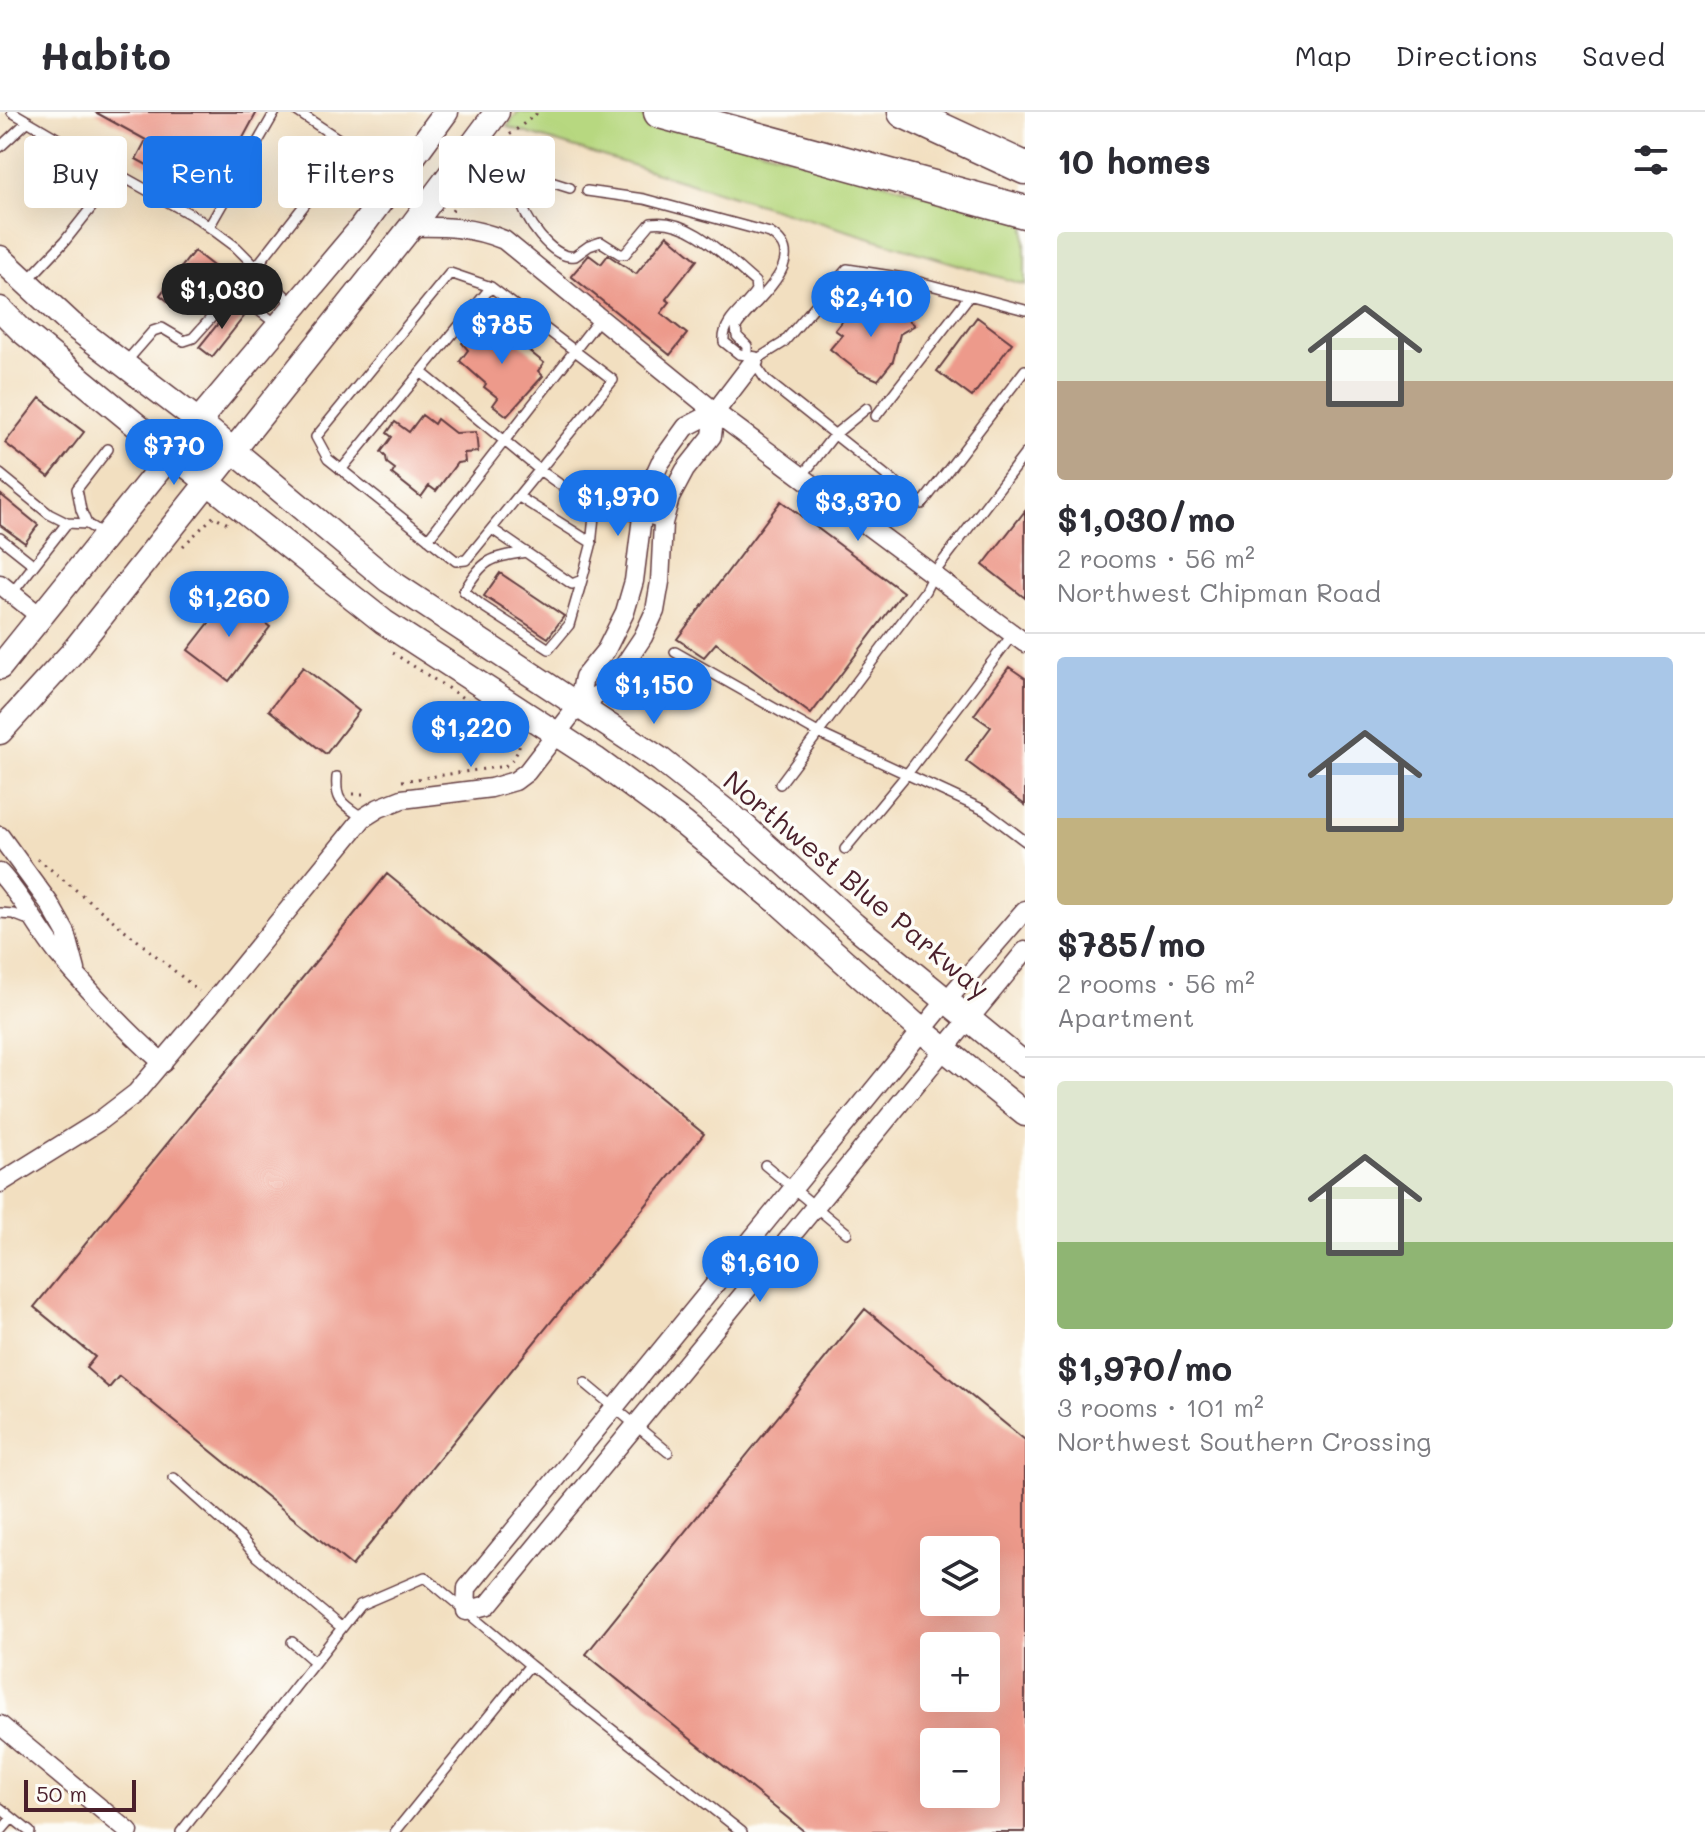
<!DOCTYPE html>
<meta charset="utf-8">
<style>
:root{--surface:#fff;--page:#f2f2f3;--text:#2b2b33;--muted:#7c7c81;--line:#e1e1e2;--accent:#1a73e8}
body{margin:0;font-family:Mali,sans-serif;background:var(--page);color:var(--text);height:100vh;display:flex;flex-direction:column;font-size:30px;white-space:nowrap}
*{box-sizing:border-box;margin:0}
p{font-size:26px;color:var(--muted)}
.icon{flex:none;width:44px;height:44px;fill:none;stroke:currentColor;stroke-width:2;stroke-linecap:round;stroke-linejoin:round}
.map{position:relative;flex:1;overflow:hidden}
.sheet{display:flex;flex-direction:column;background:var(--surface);width:680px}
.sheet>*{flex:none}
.banner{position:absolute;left:24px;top:24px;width:760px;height:72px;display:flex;gap:16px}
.buttons{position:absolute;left:920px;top:1424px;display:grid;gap:16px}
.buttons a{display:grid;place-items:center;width:80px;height:80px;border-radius:8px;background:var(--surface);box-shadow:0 8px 32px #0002;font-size:40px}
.scale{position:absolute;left:24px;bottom:20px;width:112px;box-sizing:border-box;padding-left:8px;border:4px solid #4a1f2b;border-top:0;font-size:22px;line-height:28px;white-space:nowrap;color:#4a1f2b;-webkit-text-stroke:6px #fdfcf7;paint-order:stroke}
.price{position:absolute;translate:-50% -68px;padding:0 18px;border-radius:28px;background:var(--accent);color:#fff;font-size:26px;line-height:52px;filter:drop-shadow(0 2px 4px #0008)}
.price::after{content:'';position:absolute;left:50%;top:48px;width:24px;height:18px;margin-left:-12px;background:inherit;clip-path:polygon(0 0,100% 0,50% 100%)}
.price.active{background:#222;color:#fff}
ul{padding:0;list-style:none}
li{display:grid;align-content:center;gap:16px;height:424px;padding:0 32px}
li+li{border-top:2px solid var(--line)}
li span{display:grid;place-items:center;height:248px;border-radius:8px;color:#555}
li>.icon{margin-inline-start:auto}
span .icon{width:144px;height:144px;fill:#fffc;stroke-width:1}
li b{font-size:34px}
h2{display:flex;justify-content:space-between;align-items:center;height:96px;padding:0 32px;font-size:34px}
.chip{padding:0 28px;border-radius:8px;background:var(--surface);box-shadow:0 8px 32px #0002;font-size:28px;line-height:72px}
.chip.active{background:var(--accent);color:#fff}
header{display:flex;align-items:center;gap:48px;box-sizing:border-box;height:112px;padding:0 40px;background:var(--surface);border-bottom:2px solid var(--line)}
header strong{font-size:38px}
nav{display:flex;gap:44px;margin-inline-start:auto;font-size:28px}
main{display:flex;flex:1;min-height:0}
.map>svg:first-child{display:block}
</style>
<header>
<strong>Habito</strong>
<nav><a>Map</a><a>Directions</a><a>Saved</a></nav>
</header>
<main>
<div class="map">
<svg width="1025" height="1720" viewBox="0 0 1025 1720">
<rect width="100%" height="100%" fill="#fdfcf7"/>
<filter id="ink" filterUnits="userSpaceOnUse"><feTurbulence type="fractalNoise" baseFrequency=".0125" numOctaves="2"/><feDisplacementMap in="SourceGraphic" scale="16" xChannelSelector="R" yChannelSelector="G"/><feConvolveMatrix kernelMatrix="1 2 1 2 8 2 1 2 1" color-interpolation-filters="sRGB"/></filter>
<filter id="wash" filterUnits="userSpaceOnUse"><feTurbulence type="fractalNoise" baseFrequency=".006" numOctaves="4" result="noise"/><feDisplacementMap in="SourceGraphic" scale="32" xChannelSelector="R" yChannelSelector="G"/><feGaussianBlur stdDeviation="1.8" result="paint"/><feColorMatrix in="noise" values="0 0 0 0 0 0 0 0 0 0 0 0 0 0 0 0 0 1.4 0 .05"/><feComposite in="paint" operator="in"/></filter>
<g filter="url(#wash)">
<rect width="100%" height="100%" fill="#f2dfc0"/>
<path fill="#b7d880" stroke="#807c56" stroke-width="2" d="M518 0H626L1025 109V173L507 15Z"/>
<g id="blocks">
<path fill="#ed9a8b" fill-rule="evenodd" d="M95 0H257L230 50 236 53 215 90 136 47 146 28Z
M667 123 697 148 666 187 670 190 661 201 687 222 670 243 571 164 589 143 601 152 608 143 636 162Z
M194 139 217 157 183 201 160 183Z
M887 190 915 213 900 222 893 249 878 268 859 260 830 237 842 223 835 218 848 202 856 208 867 195 873 199Z
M233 193 246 202 212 245 199 235Z
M977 205 1012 231 972 285 937 259Z
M492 209 514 223 512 225 544 251 538 259 543 264 507 304 493 293 498 286 484 275 486 272 460 249 468 238 462 231 471 220 479 225Z
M40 286 84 320 49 365 5 331Z
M422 303 434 312 437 307 455 321 476 320 478 340 464 341 465 350 457 351 436 379 429 374 421 385 392 362 395 357 387 351 386 345 381 340 392 325 387 321 395 310 409 320Z
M0 382 38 413 25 431 0 413Z
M781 389 903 480 811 602 716 531 704 545 677 527Z
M1025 399V486L983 453Z
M500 461 564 504 548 526 484 484Z
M230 484 270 515 229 569 188 538Z
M303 555 359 599 326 642 269 598Z
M1009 555 1025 566V693L966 649 991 615 974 603Z
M387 762 704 1022 352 1454 119 1264 109 1276 86 1256 95 1245 34 1195Z
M865 1197 1025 1328V1720H805L586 1542ZM934 1438H986V1490H934ZM934 1534H986V1586H934ZM934 1630H986V1682H934Z"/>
</g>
</g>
<g filter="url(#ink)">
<use href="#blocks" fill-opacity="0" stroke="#633c41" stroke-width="2"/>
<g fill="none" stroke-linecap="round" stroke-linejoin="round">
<defs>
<path id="lane" d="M12 0 118 62
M0 35 28 9
M570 76 535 65 524 72 520 85C523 106 552 148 575 144L589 134 601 130 620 142H625L651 111C691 105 726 146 755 170L756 179C746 196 722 208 724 230L739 242 747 243V234L737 224 736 215C753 188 813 148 770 121L644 87 587 79
M209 115 275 0
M256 155 345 41 343 30 298 0
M27 169 64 130 118 62 197 106 236 135 294 193
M491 175 613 268 466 448 456 449 328 347 316 325 450 161 491 175 421 260 541 359 576 384 598 395 663 411
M752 248 766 268 922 392 1025 258
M754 249 783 231 847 157 904 166 1025 198
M125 251 153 219 162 216 184 229 193 226 230 185 244 187 279 214
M876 304 970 183
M341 358 421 260
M0 362 49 402 67 411 87 412 103 422
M802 364 834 323 867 296
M519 385 592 431
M87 412 81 398 77 377 108 337
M492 417 572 472 582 468 591 434 595 394
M0 426 34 453
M428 427 600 206
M526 440C489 446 484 447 464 479L481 493 549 537 569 513 582 468
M12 481 67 411
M675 540 818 621 984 698 1025 729
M337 665C335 690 343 692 363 706
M780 672 925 479 934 461 1025 342
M845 737 907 662 1013 522
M0 801 13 802 31 809
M765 1053 847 1121
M585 1271 668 1340
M174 1366 240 1425 257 1445 342 1516
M292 1530 315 1550
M0 1696 30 1720
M0 1720 12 1706
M181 1720 360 1493 425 1465 530 1553 742 1720
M395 1720 530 1553"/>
<path id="street" d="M411 115C445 114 473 115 504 128L715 300 1025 531
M0 472 41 505
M578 594 584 565 606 538 625 500 634 469 642 405 649 375 660 351 686 315 715 300 754 249
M0 724 49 791 66 821 76 858
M0 761C23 786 37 816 58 842 91 881 125 918 163 951
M1025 798 946 889 467 1476 466 1499 488 1493 1025 839
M0 1071 98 1010 136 981 213 890 363 706 379 696 402 687 491 676 515 669 527 660 578 594 609 576 643 525 655 499 660 470 663 411 670 386 685 358 712 324 715 300
M0 1613 129 1720"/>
<path id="secondary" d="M0 146 71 212 198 309 388 468 661 648 743 713 854 813 1025 953
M0 197 22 219 152 326 384 510 595 647 684 712 777 789 922 919 1025 1002
M0 555 185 325 358 120 446 0
M0 620 72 541 411 115 497 0"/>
<path id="highway" d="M660 0 1025 100
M904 0 1025 56"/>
</defs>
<use href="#lane" stroke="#633c41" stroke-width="12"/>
<use href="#street" stroke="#633c41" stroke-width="21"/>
<use href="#secondary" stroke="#633c41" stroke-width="27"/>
<use href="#highway" stroke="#633c41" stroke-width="35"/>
<path stroke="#633c41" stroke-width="3" stroke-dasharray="2 6" stroke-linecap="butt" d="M452 99 507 25 536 2V0
M183 434 214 404 228 412
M393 541 491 604
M402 669 505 654C517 644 522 636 518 620
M353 682H369
M38 747 199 879"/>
<use href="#lane" stroke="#fff" stroke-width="9"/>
<use href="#street" stroke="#fff" stroke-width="18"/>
<use href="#secondary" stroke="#fff" stroke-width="24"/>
<use href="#highway" stroke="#fff" stroke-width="32"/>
</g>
</g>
<g text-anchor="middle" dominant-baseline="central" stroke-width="7" stroke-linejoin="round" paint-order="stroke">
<g font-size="28" fill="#4a1f2b" stroke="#fdfcf7">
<text transform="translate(857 772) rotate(40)">Northwest Blue Parkway</text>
</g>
</g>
</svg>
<div class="buttons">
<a><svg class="icon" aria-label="layers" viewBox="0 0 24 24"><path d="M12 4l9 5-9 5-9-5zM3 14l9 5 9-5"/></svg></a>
<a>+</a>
<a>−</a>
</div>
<div class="scale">50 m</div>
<b class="price active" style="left:222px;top:219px">$1,030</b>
<b class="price" style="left:871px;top:227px">$2,410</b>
<b class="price" style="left:502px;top:254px">$785</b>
<b class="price" style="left:174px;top:375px">$770</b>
<b class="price" style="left:618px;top:426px">$1,970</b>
<b class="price" style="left:858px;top:431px">$3,370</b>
<b class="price" style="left:229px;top:527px">$1,260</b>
<b class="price" style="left:654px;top:614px">$1,150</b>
<b class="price" style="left:471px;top:657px">$1,220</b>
<b class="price" style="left:760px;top:1192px">$1,610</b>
<div class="banner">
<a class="chip">Buy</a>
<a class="chip active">Rent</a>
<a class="chip">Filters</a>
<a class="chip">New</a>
</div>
</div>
<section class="sheet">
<h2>10 homes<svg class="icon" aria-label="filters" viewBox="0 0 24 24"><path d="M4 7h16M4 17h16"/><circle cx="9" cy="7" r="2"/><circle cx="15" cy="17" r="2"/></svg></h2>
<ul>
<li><span style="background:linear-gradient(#dfe7d0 60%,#b9a48a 0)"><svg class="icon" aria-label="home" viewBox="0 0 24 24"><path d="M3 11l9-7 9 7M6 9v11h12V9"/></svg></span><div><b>$1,030/mo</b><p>2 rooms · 56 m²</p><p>Northwest Chipman Road</p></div></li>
<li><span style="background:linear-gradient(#a9c7e8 65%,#c2b280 0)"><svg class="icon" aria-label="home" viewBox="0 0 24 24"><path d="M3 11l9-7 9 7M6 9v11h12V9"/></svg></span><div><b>$785/mo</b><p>2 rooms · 56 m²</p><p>Apartment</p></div></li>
<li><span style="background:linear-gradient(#dfe7d0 65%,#8fb573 0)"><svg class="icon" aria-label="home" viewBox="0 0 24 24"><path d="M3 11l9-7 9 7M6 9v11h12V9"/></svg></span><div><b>$1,970/mo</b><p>3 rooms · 101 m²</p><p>Northwest Southern Crossing</p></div></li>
</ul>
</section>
</main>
